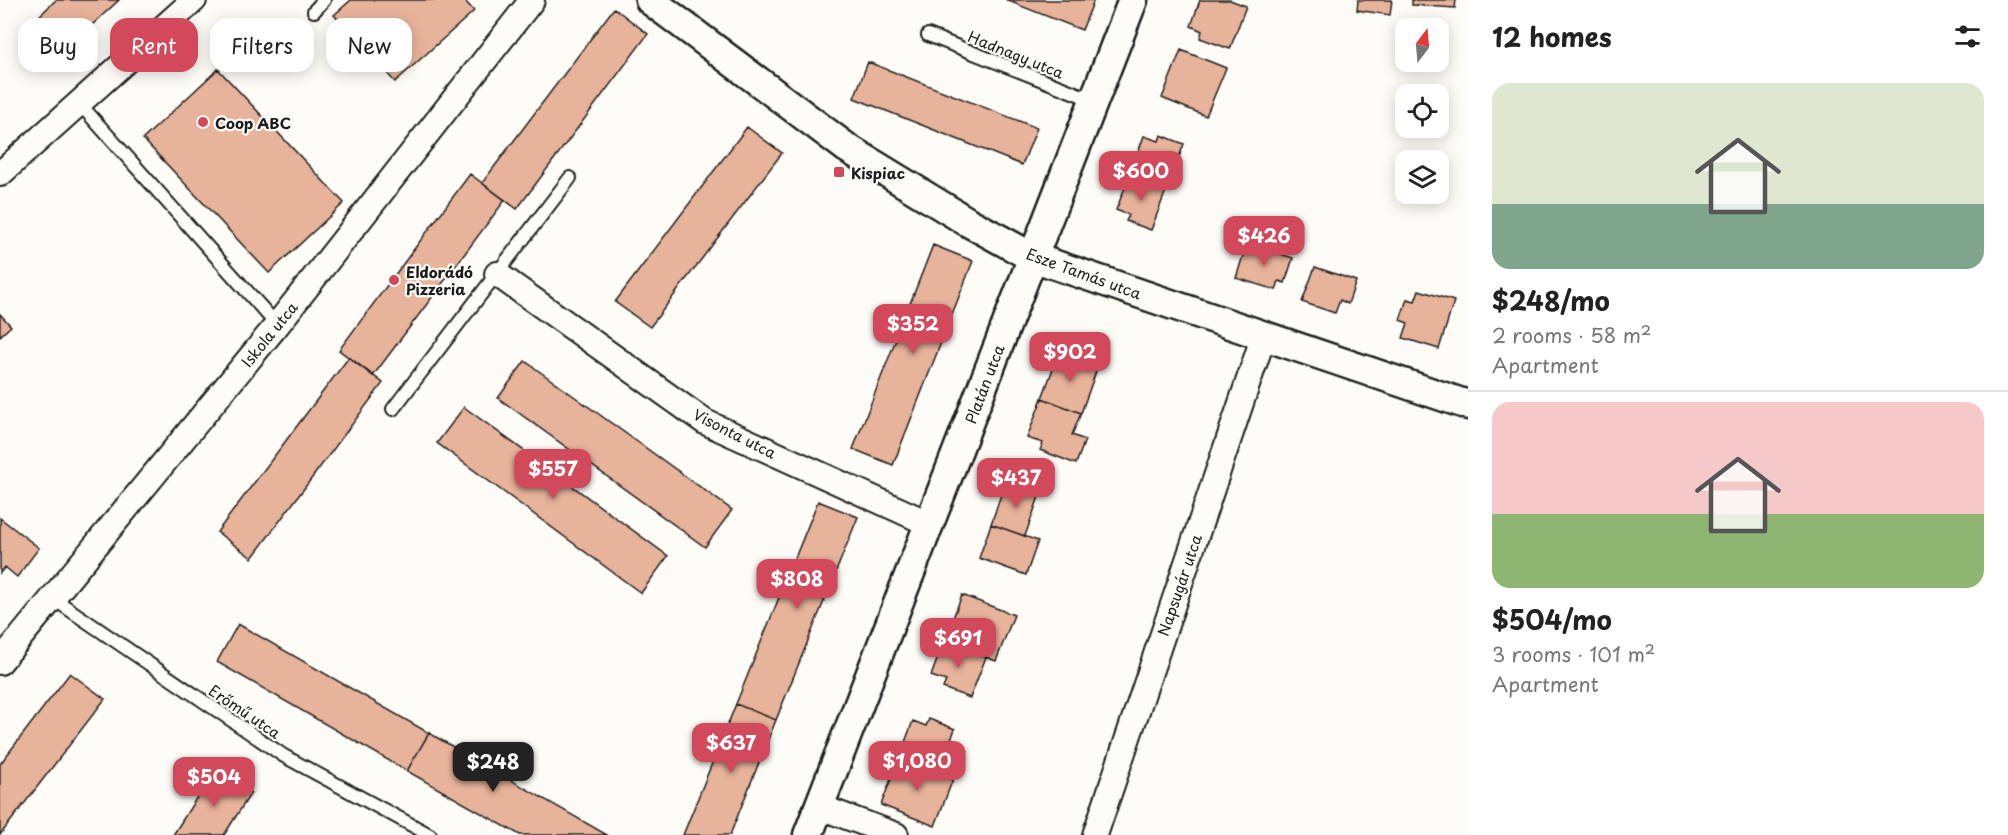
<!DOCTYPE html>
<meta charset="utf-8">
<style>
:root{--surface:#fff;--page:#f2f2f2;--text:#222;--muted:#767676;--line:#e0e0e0;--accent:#d1495b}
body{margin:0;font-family:"Playpen Sans",sans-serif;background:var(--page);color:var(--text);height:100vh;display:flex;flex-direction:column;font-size:22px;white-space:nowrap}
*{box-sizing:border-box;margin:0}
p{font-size:20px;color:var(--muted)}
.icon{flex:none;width:33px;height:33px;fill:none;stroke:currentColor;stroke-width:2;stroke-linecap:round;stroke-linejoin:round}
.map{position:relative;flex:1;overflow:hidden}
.details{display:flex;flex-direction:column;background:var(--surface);width:540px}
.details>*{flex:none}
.guide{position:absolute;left:18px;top:18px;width:570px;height:54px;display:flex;gap:12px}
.needle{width:39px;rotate:16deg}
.buttons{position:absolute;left:1395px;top:18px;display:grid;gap:12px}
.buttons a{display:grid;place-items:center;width:54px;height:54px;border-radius:12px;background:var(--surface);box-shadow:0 3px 15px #0003;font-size:30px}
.price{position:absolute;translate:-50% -51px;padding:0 14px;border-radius:12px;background:var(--accent);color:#fff;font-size:20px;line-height:39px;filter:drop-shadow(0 2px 3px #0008)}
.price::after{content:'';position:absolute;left:50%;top:36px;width:18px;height:14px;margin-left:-9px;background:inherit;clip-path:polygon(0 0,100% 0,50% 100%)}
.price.active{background:#222;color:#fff}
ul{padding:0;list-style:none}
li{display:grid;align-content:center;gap:12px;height:318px;padding:0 24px}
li+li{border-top:2px solid var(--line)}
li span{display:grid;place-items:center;height:186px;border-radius:18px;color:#555}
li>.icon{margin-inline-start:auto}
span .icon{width:108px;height:108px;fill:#fffc;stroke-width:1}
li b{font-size:26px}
h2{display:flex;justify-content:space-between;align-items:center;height:72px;padding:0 24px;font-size:26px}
.pill{padding:0 21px;border-radius:18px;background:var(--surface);box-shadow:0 3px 15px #0003;font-size:21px;line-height:54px}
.pill.active{background:var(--accent);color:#fff}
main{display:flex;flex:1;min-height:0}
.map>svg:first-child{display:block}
</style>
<main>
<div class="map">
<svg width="1468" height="835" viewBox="0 0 1468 835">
<rect width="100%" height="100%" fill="#fdfcf7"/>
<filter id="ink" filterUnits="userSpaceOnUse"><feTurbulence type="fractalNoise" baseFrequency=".0167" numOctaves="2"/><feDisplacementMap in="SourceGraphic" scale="12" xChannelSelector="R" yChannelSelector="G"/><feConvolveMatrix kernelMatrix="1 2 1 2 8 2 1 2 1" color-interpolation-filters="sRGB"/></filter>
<g filter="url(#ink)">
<path fill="#e8b39b" stroke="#1c1c1c" stroke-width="1.5" d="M56 0H119L65 50 36 19Z
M351 0H464L474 11 395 82 334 15Z
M1006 0H1094L1082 30Z
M1200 0H1230L1246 6 1230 49 1200 38 1202 31 1191 26Z
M1358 0H1392L1390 15 1357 10Z
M1412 0H1456L1455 8 1412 5Z
M614 8 648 34 517 209 482 183Z
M1181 50 1226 68 1206 116 1162 98Z
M868 62 1037 128 1022 165 854 98Z
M218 69 344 203 269 273 143 139Z
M747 127 782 153 650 327 615 302Z
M1161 135 1184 144 1167 188 1130 175 1144 136 1159 141Z
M470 174 505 200 373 376 339 350Z
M1130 175 1167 188 1151 230 1126 221 1129 215 1116 210Z
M1247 243 1293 258 1285 283 1279 281 1276 290 1236 278Z
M933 245 973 261 893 465 853 449Z
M1315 267 1356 281 1348 304 1340 300 1335 313 1302 302Z
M1419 290 1454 301 1439 349 1403 338 1408 323 1400 320 1407 299 1415 301Z
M0 314 11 326 0 336Z
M1071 356 1098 366 1081 413 1042 398 1057 358 1069 362Z
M349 357 383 383 252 558 217 532Z
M525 361 732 510 705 547 498 398Z
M1042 398 1081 413 1072 435 1085 440 1076 464 1040 450 1043 443 1027 438Z
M464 407 668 556 641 593 437 443Z
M1021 483 1041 491 1025 536 991 524 1004 486 1019 491Z
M818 501 858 517 776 720 736 704Z
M0 518 39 548 17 577 5 567 0 573Z
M991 524 1038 541 1026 575 979 558Z
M962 595 1014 615 996 661 944 641Z
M238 624 429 733 407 771 217 662Z
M944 641 986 657 970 698 943 688 946 681 931 676Z
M70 673 105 699 0 835V764Z
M736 704 776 720 730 835H683Z
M929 719 955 729 938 774 899 758 913 721 926 726Z
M429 733 607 835H520L407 771Z
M899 758 953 779 935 826 881 805Z
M214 770 251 793 224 835H173Z"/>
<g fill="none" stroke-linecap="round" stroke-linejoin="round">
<defs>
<path id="service" d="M314 11 324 0
M928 35 1093 100
M79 103 277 325
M393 409 570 178
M51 597 284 756 430 835"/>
<path id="minor" d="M0 174 194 0
M497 274 705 422 930 524
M0 662 277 325 532 0
M820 807 896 835
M1095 835 1264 335"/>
<path id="tertiary" d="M650 0 847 148 968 222 1032 257 1468 405
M808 835 1133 0"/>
</defs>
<use href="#service" stroke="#1c1c1c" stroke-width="16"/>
<use href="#minor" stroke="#1c1c1c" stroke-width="28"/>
<use href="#tertiary" stroke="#1c1c1c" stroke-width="33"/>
<use href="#service" stroke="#fdfcf7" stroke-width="12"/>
<use href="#minor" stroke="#fdfcf7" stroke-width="24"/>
<use href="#tertiary" stroke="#fdfcf7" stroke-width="28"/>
</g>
</g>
<g fill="#d1495b" stroke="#fdfcf7" stroke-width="2">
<circle cx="203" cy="122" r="6"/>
<rect x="833" y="166" width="12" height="12" rx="3"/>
<circle cx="394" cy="280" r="6"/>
</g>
<g text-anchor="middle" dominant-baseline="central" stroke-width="4.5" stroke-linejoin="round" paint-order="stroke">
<g font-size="15" fill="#1c1c1c" stroke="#fdfcf7">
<text transform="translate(1016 54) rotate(22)">Hadnagy utca</text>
<text transform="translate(1084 273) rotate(20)">Esze Tamás utca</text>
<text transform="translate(269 334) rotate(-51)">Iskola utca</text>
<text transform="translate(984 384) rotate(-69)">Platán utca</text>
<text transform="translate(735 433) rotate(27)">Visonta utca</text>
<text transform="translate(1179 585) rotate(-71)">Napsugár utca</text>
<text transform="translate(245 711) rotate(34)">Erőmű utca</text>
</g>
<g font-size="15" font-weight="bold" fill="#1c1c1c" stroke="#fdfcf7" text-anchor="start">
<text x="215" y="122">Coop ABC</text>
<text x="851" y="172">Kispiac</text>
<text x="406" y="271">Eldorádó<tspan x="406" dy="17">Pizzeria</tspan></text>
</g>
</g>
</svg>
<div class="buttons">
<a><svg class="needle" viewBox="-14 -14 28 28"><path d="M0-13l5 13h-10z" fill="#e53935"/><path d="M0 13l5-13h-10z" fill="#767676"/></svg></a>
<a><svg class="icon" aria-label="locate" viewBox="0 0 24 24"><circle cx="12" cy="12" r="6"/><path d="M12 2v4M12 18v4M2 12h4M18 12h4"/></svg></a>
<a><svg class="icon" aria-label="layers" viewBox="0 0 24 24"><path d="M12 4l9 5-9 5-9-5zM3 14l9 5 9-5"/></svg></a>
</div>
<b class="price" style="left:1141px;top:202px">$600</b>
<b class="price" style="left:1264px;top:267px">$426</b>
<b class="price" style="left:913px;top:355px">$352</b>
<b class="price" style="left:1070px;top:383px">$902</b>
<b class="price" style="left:553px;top:500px">$557</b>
<b class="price" style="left:1016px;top:509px">$437</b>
<b class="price" style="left:797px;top:610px">$808</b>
<b class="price" style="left:958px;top:669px">$691</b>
<b class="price" style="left:731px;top:774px">$637</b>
<b class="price" style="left:917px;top:792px">$1,080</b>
<b class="price active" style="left:493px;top:793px">$248</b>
<b class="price" style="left:214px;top:808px">$504</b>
<div class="guide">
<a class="pill">Buy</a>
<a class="pill active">Rent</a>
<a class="pill">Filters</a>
<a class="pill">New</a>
</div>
</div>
<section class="details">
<h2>12 homes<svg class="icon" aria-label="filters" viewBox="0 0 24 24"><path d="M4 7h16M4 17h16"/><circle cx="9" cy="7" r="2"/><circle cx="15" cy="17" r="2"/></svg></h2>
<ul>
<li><span style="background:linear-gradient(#dfe7d0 65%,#7fa58c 0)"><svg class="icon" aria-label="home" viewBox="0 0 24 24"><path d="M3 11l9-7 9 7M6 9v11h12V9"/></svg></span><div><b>$248/mo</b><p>2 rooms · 58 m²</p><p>Apartment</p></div></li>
<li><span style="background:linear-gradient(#f6c9c9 60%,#8fb573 0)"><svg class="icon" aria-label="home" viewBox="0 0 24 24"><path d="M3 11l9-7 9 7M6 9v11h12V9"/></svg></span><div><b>$504/mo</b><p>3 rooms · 101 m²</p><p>Apartment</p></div></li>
</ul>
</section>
</main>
